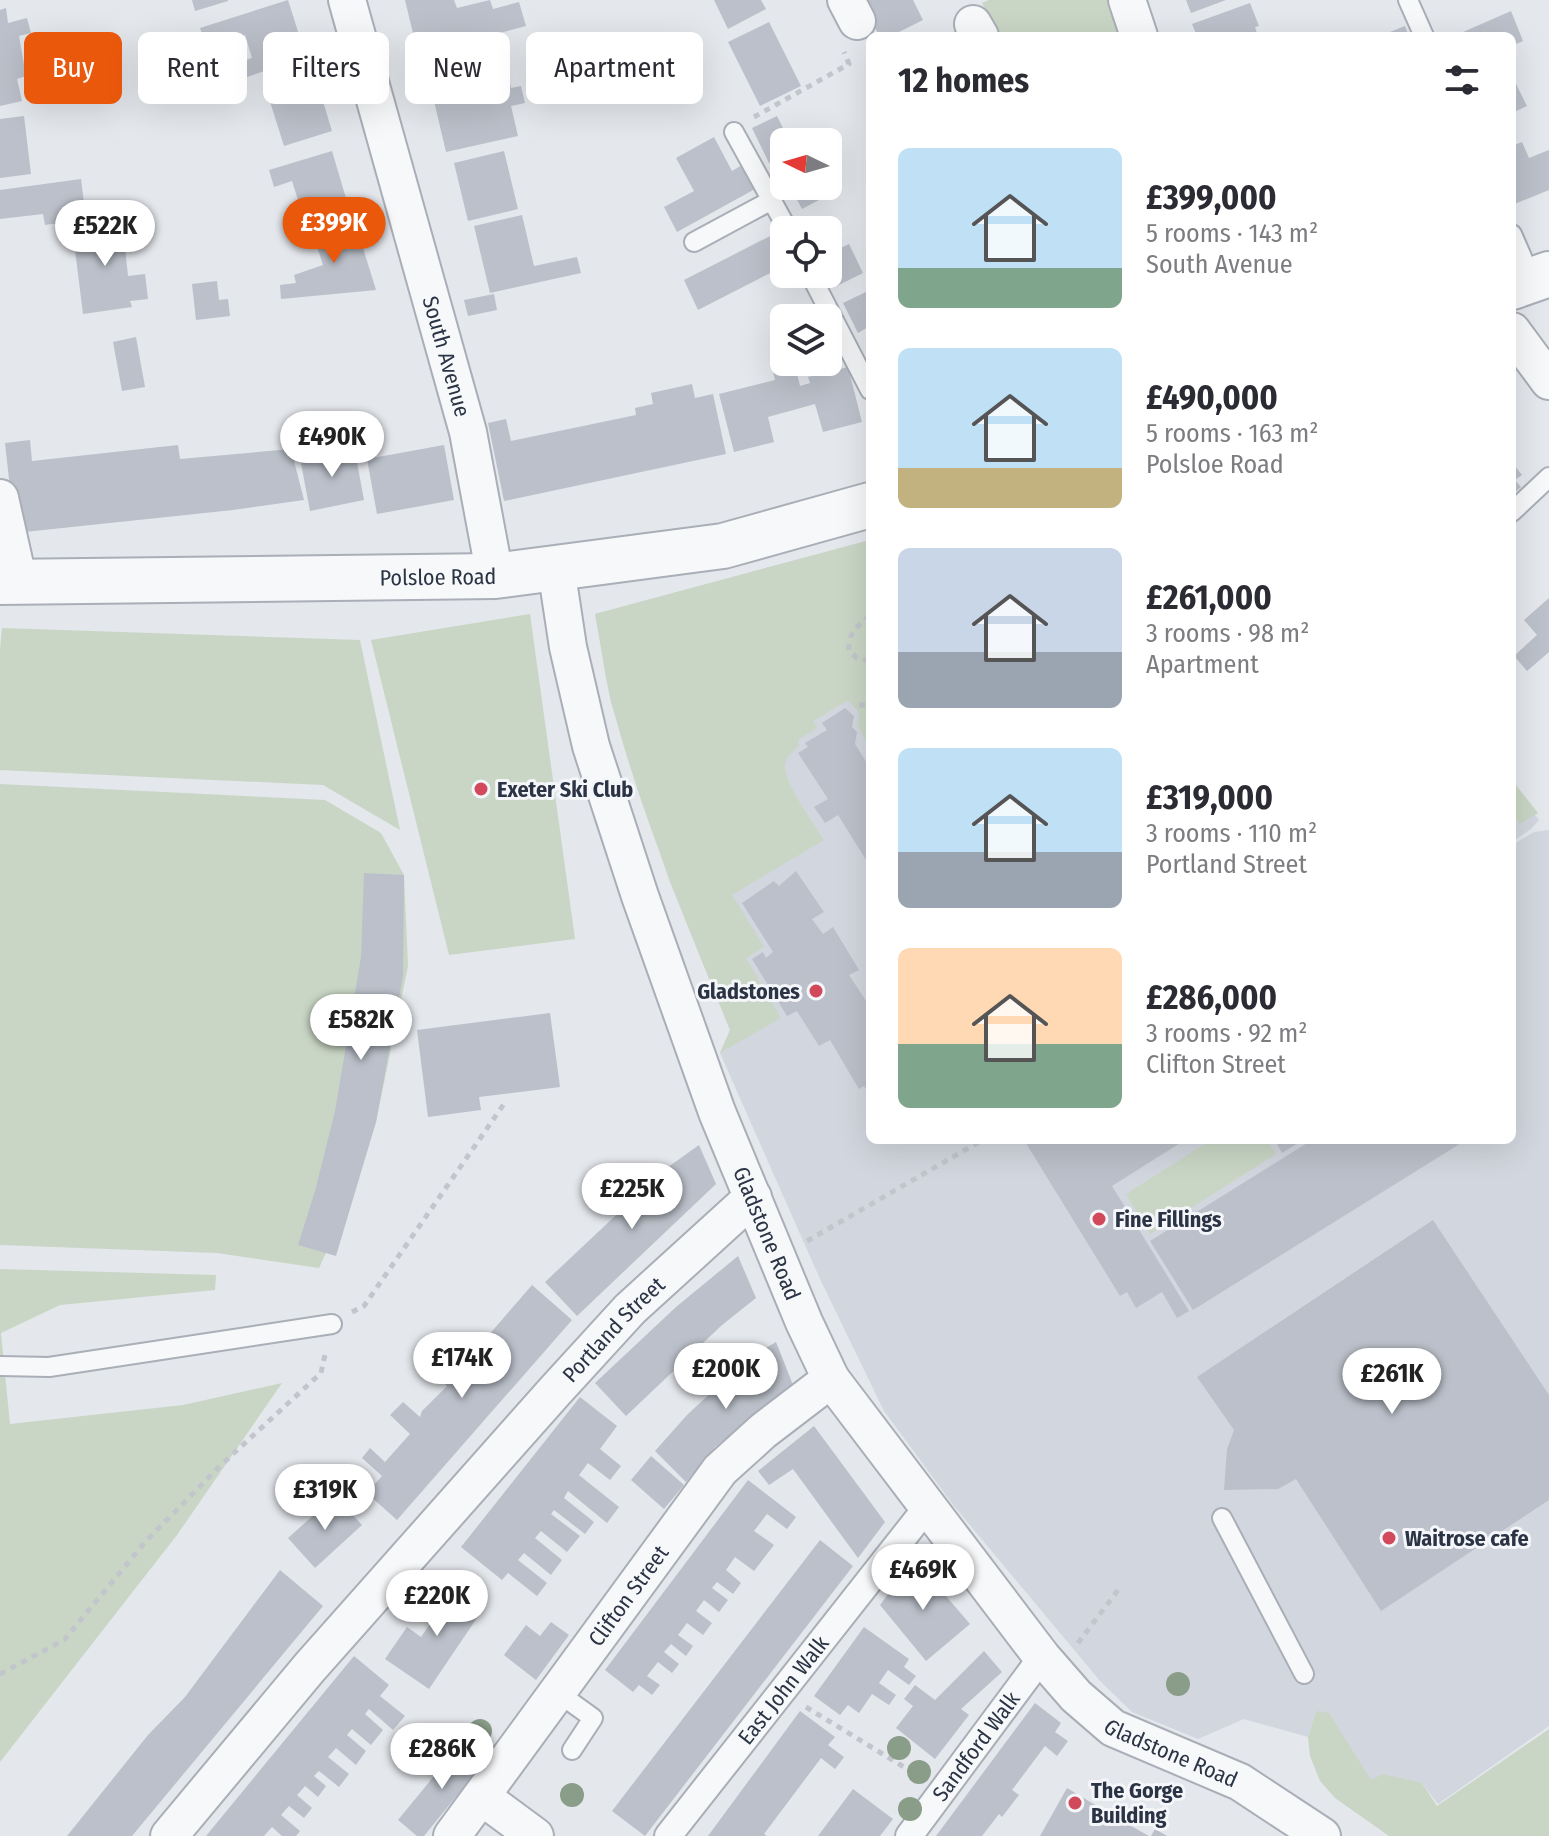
<!DOCTYPE html>
<meta charset="utf-8">
<style>
:root{--surface:#fff;--page:#f2f2f3;--text:#2b2b33;--muted:#7c7c81;--accent:#ea580c}
body{margin:0;font-family:"Fira Sans Condensed",sans-serif;background:var(--page);color:var(--text);height:100vh;display:flex;flex-direction:column;font-size:30px;white-space:nowrap}
*{box-sizing:border-box;margin:0}
p{font-size:26px;color:var(--muted)}
.icon{flex:none;width:44px;height:44px;fill:none;stroke:currentColor;stroke-width:2;stroke-linecap:round;stroke-linejoin:round}
.map{position:relative;flex:1;overflow:hidden}
.side{position:absolute;left:866px;top:32px;width:650px;height:1112px;display:flex;flex-direction:column;background:var(--surface);border-radius:12px;box-shadow:0 8px 32px #0002}
.side>*{flex:none}
.guide{position:absolute;left:24px;top:32px;width:722px;height:72px;display:flex;gap:16px}
.needle{width:52px;rotate:275deg}
.controls{position:absolute;left:770px;top:128px;display:grid;gap:16px}
.controls a{display:grid;place-items:center;width:72px;height:72px;border-radius:12px;background:var(--surface);box-shadow:0 8px 32px #0002;font-size:40px}
.price{position:absolute;translate:-50% -68px;padding:0 18px;border-radius:28px;background:#fff;color:#222;font-size:26px;line-height:52px;filter:drop-shadow(0 2px 4px #0008)}
.price::after{content:'';position:absolute;left:50%;top:48px;width:24px;height:18px;margin-left:-12px;background:inherit;clip-path:polygon(0 0,100% 0,50% 100%)}
.price.on{background:var(--accent);color:#fff}
ul{padding:0;list-style:none}
li{display:flex;align-items:center;gap:24px;height:200px;padding:0 32px}
li span{display:grid;place-items:center;flex:none;width:224px;height:160px;border-radius:12px;color:#555}
li>.icon{margin-inline-start:auto}
span .icon{width:96px;height:96px;fill:#fffc;stroke-width:1}
li b{font-size:34px}
h2{display:flex;justify-content:space-between;align-items:center;height:96px;padding:0 32px;font-size:34px}
.pill{padding:0 28px;border-radius:12px;background:var(--surface);box-shadow:0 8px 32px #0002;font-size:28px;line-height:72px}
.pill.on{background:var(--accent);color:#fff}
.map>svg:first-child{display:block}
</style>
<div class="map">
<svg width="1549" height="1836" viewBox="0 0 1549 1836">
<rect width="100%" height="100%" fill="#e4e7ec"/>
<path fill="#d2d6de" d="M870 540V1140H1512V845L1534 832 1549 830V1726L1438 1804 1422 1783 1371 1781 1316 1711 1308 1737 1244 1719 1198 1739 1132 1712 1100 1681 954 1506 884 1411 820 1279 720 1053 730 1030 669 880 643 800 611 703 595 614Z
M1512 784 1539 820 1531 829 1512 842Z"/>
<path fill="#c9d6c5" d="M989 0H1107L1119 36H998L982 3Z
M870 540V750L858 725 859 712 848 700 813 721 817 728 798 740 799 746C792 752 786 756 785 766 784 784 814 823 824 840L732 895 764 947 746 958 781 1018 720 1053 730 1030C687 924 641 815 612 704 604 675 601 643 595 614Z
M530 614 575 939 449 955 371 640Z
M2 628 360 640 400 830 323 785 0 770V649Z
M1512 780 1538 813 1520 824 1512 812Z
M0 784 325 800 381 833 404 875 408 966 376 1122 351 1199 319 1268 217 1253 0 1245Z
M1211 1140H1267L1276 1154 1150 1234 1126 1194Z
M0 1269 216 1275 215 1290 60 1305 1 1333 10 1424 183 1405 282 1383 177 1535 0 1762Z
M1316 1711 1329 1713 1371 1780 1383 1774 1422 1783 1437 1806 1549 1729V1836H1389L1335 1798 1320 1781 1310 1756 1308 1737Z"/>
<path fill="#bbc0ca" d="M192 0H228V1L195 11Z
M288 0 306 57 226 84 221 68 252 58 245 35 207 48 200 28Z
M405 0H454L457 8 490 0 493 9 519 2 526 26 473 40 482 74 426 87Z
M714 0H761L766 9 728 29Z
M862 0H913L923 20 891 36H879Z
M1186 0H1226L1191 13Z
M1250 3 1259 26 1255 27 1258 36H1197L1192 24Z
M6 8 8 23 27 18 31 33 19 36 26 76 17 79 22 101 0 106V10Z
M1511 11 1523 41 1512 46V36H1454Z
M769 22 801 86 760 106 728 42Z
M1405 26 1409 36H1380Z
M508 72 511 88 521 86 525 103 511 106 518 136 446 152 434 101 482 90 479 79Z
M315 75 332 131 284 146 266 89Z
M1512 76 1527 106 1512 113Z
M24 116 31 174 0 178V119Z
M777 116 790 142H784V156L769 163 752 128Z
M714 137 732 171 742 165 755 189 677 232 664 207 694 191 676 158Z
M1522 142 1529 158 1549 150V190L1512 205V146Z
M332 151 348 205 304 219 292 181 274 187 269 170Z
M504 151 518 209 468 221 454 163Z
M81 179 86 219 45 225 43 214 0 219V190Z
M828 180 834 192 802 209 790 186H828Z
M522 215 534 266 577 257 581 273 490 293 474 226Z
M122 219 128 276 145 274 148 299 130 301 132 307 83 314 72 226Z
M354 219 376 290 281 299 280 285 296 283 294 275 323 265 312 231Z
M774 234 784 254V266L698 310 684 280Z
M849 244 863 273 833 288 827 274 828 254Z
M217 281 219 300 228 299 230 316 196 320 192 284Z
M868 291 870 326 858 333 843 303Z
M494 294 497 310 468 316 464 300Z
M136 337 145 387 122 391 113 342Z
M794 362 800 386 810 383 808 377 848 367 862 422 823 432 815 404 768 417 774 442 734 452 719 394 775 380 772 368Z
M692 384 695 398 713 394 726 454 504 501 488 423 506 419 511 441 636 415 635 408 653 404 651 393Z
M30 440 32 461 178 445 180 459 291 449 304 500 233 510 15 533 5 443Z
M444 445 454 500 377 514 367 459Z
M354 446 364 500 310 511 300 458Z
M1512 462 1522 475 1515 480 1521 487 1512 495Z
M1549 598V652L1527 671 1514 656 1537 635 1524 620Z
M845 708 854 716 852 727 857 732 855 744 870 768V866L838 815 825 823 814 807 828 799 798 753 808 747 805 743 827 730 822 723Z
M796 871 824 912 812 919 823 934 833 927 859 970 849 975 870 1007V1096L864 1086 859 1089 830 1040 819 1046 797 1011 787 1016 752 959 763 952 766 958 773 952 742 903 774 881 779 886Z
M364 873 404 875 403 976 376 1122 336 1256 298 1245 315 1191 335 1111 361 957Z
M550 1013 560 1087 479 1097 481 1110 428 1117 417 1030Z
M1024 1140H1110L1112 1143 1117 1140H1185L1112 1186 1189 1311 1177 1318 1162 1292 1136 1308 1127 1292 1120 1296Z
M1275 1140H1303L1282 1153Z
M1312 1140H1466L1193 1310 1150 1241Z
M699 1145 716 1184 577 1316 545 1282 664 1170Z
M1433 1220 1549 1395V1500L1381 1611 1296 1479 1278 1489 1224 1490 1227 1449 1234 1430 1197 1377Z
M738 1256 756 1298 722 1325 626 1416 595 1383 676 1307Z
M532 1285 572 1320 397 1520 351 1479 359 1470 375 1484 382 1476 362 1458 370 1448 385 1462 410 1434 390 1415 403 1402 420 1417 422 1411 447 1386 427 1366 448 1341 467 1360Z
M776 1342 793 1385 715 1447 686 1482 655 1451 687 1415 745 1361Z
M580 1397 617 1426 600 1449 621 1466 610 1480 588 1463 579 1475 619 1507 607 1523 568 1491 564 1498 594 1522 585 1534 554 1510 551 1514 580 1536 567 1552 541 1531 535 1538 562 1560 551 1575 524 1553 518 1560 547 1583 537 1596 508 1573 502 1580 461 1547Z
M814 1426 885 1522 858 1558 793 1469 769 1485 758 1471Z
M651 1456 684 1485 664 1509 631 1480Z
M748 1480 796 1517 787 1529 767 1514 754 1531 774 1545 754 1571 735 1557 726 1570 741 1583 733 1594 717 1582 712 1588 728 1600 719 1612 704 1600 696 1611 712 1623 703 1635 687 1623 678 1635 693 1646 686 1656 671 1644 664 1652 679 1664 672 1673 658 1662 647 1676 660 1685 652 1695 639 1685 633 1692 605 1670Z
M335 1496 362 1525 315 1568 288 1538Z
M820 1540 853 1566 645 1836 612 1811Z
M914 1559 970 1624 926 1661 880 1605Z
M280 1570 323 1606 132 1836H67L148 1735 185 1697Z
M458 1583 487 1603 429 1689 385 1659 407 1627 421 1637Z
M551 1622 569 1635 536 1680 504 1655 526 1625 540 1636Z
M864 1627 909 1659 904 1667 916 1676 909 1685 888 1670 879 1683 896 1695 889 1705 872 1694 859 1713 848 1705 840 1715 814 1696Z
M984 1651 1002 1672 961 1709 969 1715 935 1759 896 1728 913 1706 904 1699 915 1685 935 1700Z
M354 1656 389 1685 380 1696 405 1716 393 1730 369 1709 365 1714 383 1730 371 1745 352 1729 347 1735 366 1751 356 1765 336 1748 328 1757 349 1774 339 1787 319 1771 314 1776 326 1786 318 1797 305 1786 299 1793 297 1795 312 1808 304 1818 289 1806 281 1815 300 1831 296 1836H282L272 1827 264 1836H206Z
M1035 1703 1061 1723 1055 1732 1068 1741 1057 1756 1045 1746 1012 1790 1019 1795 1002 1817 999 1814 982 1836H936Z
M800 1711 835 1737 828 1745 844 1757 835 1769 821 1758 764 1834 767 1836H708Z
M462 1742 485 1761 424 1836H417L398 1820Z
M1067 1788 1117 1818 1149 1836H1040Z
M853 1789 893 1819 880 1836H818Z
M1155 1829 1167 1836H1151Z"/>
<g fill="none" stroke-linecap="round" stroke-linejoin="round">
<defs>
<path id="service" d="M1408 0 1424 36
M734 132 788 230
M1512 234 1532 280
M694 242 772 200
M810 274 870 390
M1512 512 1549 477
M0 1366 49 1367 332 1324
M1222 1518 1304 1674
M557 1692 593 1718 572 1750"/>
<g id="pedestrian">
<path id="s1" d="M668 1836 928 1506"/>
<path id="s2" d="M909 1836 1042 1657"/>
</g>
<g id="minor">
<path id="s3" d="M347 0 468 432 495 576"/>
<path d="M846 0 857 21"/>
<path d="M1127 0 1139 36"/>
<path d="M973 24 980 36"/>
<path d="M1512 331 1549 381"/>
<path d="M0 498 19 583"/>
<path id="s4" d="M556 568 568 647 591 746 640 896 717 1112 804 1322 831 1379 1042 1657 1076 1696 1113 1728 1240 1782 1322 1836"/>
<path d="M482 1797 535 1836"/>
<path id="s5" d="M169 1836 310 1667 555 1391 630 1309 753 1197"/>
<path id="s6" d="M452 1836 720 1470 763 1431 831 1379"/>
</g>
<g id="tertiary">
<path d="M1512 287 1549 274"/>
<path id="s7" d="M0 582 495 576 723 546 870 505"/>
</g>
</defs>
<use href="#service" stroke="#a9aeb7" stroke-width="22"/>
<use href="#pedestrian" stroke="#a9aeb7" stroke-width="30"/>
<use href="#minor" stroke="#a9aeb7" stroke-width="40"/>
<use href="#tertiary" stroke="#a9aeb7" stroke-width="48"/>
<path stroke="#c2c5cb" stroke-width="5" stroke-dasharray="6 6" stroke-linecap="butt" d="M754 117 849 64 844 52
M870 616C856 627 848 633 849 651L857 658 870 661
M859 705H870
M807 1241 979 1142
M352 1312 364 1306 506 1101
M1078 1643 1118 1590
M0 1674 64 1640 146 1541 221 1465 321 1373 326 1350
M806 1707 917 1775"/>
<use href="#service" stroke="#f7f8fa" stroke-width="18"/>
<use href="#pedestrian" stroke="#f7f8fa" stroke-width="26"/>
<use href="#minor" stroke="#f7f8fa" stroke-width="36"/>
<use href="#tertiary" stroke="#f7f8fa" stroke-width="44"/>
</g>
<g fill="#899d89">
<circle cx="1178" cy="1684" r="12"/>
<circle cx="480" cy="1731" r="12"/>
<circle cx="899" cy="1748" r="12"/>
<circle cx="919" cy="1772" r="12"/>
<circle cx="572" cy="1795" r="12"/>
<circle cx="910" cy="1809" r="12"/>
</g>
<g fill="#d1495b" stroke="#f4f6f9" stroke-width="3">
<circle cx="481" cy="789" r="8"/>
<circle cx="816" cy="991" r="8"/>
<circle cx="1099" cy="1219" r="8"/>
<circle cx="1389" cy="1538" r="8"/>
<circle cx="1075" cy="1803" r="8"/>
</g>
<g text-anchor="middle" dominant-baseline="central" stroke-width="6" stroke-linejoin="round" paint-order="stroke">
<g font-size="22" fill="#2b3445" stroke="#f4f6f9">
<text stroke="none"><textPath href="#s3" startOffset="370">South Avenue</textPath></text>
<text stroke="none"><textPath href="#s7" startOffset="438">Polsloe Road</textPath></text>
<text stroke="none"><textPath href="#s4" startOffset="700">Gladstone Road</textPath></text>
<text stroke="none"><textPath href="#s5" startOffset="674">Portland Street</textPath></text>
<text stroke="none"><textPath href="#s6" startOffset="298">Clifton Street</textPath></text>
<text stroke="none"><textPath href="#s1" startOffset="186">East John Walk</textPath></text>
<text stroke="none"><textPath href="#s2" startOffset="112">Sandford Walk</textPath></text>
<text stroke="none"><textPath href="#s4" startOffset="1372">Gladstone Road</textPath></text>
</g>
<g font-size="22" font-weight="bold" fill="#2b3445" stroke="#f4f6f9" text-anchor="start">
<text x="497" y="789">Exeter Ski Club</text>
<text x="800" y="991" text-anchor="end">Gladstones</text>
<text x="1115" y="1219">Fine Fillings</text>
<text x="1405" y="1538">Waitrose cafe</text>
<text x="1091" y="1790">The Gorge<tspan x="1091" dy="25">Building</tspan></text>
</g>
</g>
</svg>
<div class="controls">
<a><svg class="needle" viewBox="-14 -14 28 28"><path d="M0-13l5 13h-10z" fill="#e53935"/><path d="M0 13l5-13h-10z" fill="#7c7c81"/></svg></a>
<a><svg class="icon" aria-label="locate" viewBox="0 0 24 24"><circle cx="12" cy="12" r="6"/><path d="M12 2v4M12 18v4M2 12h4M18 12h4"/></svg></a>
<a><svg class="icon" aria-label="layers" viewBox="0 0 24 24"><path d="M12 4l9 5-9 5-9-5zM3 14l9 5 9-5"/></svg></a>
</div>
<b class="price on" style="left:334px;top:265px">£399K</b>
<b class="price" style="left:105px;top:268px">£522K</b>
<b class="price" style="left:332px;top:479px">£490K</b>
<b class="price" style="left:361px;top:1062px">£582K</b>
<b class="price" style="left:632px;top:1231px">£225K</b>
<b class="price" style="left:462px;top:1400px">£174K</b>
<b class="price" style="left:726px;top:1411px">£200K</b>
<b class="price" style="left:1392px;top:1416px">£261K</b>
<b class="price" style="left:325px;top:1532px">£319K</b>
<b class="price" style="left:923px;top:1612px">£469K</b>
<b class="price" style="left:437px;top:1638px">£220K</b>
<b class="price" style="left:442px;top:1791px">£286K</b>
<div class="guide">
<a class="pill on">Buy</a>
<a class="pill">Rent</a>
<a class="pill">Filters</a>
<a class="pill">New</a>
<a class="pill">Apartment</a>
</div>
<section class="side">
<h2>12 homes<svg class="icon" aria-label="filters" viewBox="0 0 24 24"><path d="M4 7h16M4 17h16"/><circle cx="9" cy="7" r="2"/><circle cx="15" cy="17" r="2"/></svg></h2>
<ul>
<li><span style="background:linear-gradient(#bfe0f5 75%,#7fa58c 0)"><svg class="icon" aria-label="home" viewBox="0 0 24 24"><path d="M3 11l9-7 9 7M6 9v11h12V9"/></svg></span><div><b>£399,000</b><p>5 rooms · 143 m²</p><p>South Avenue</p></div></li>
<li><span style="background:linear-gradient(#bfe0f5 75%,#c2b280 0)"><svg class="icon" aria-label="home" viewBox="0 0 24 24"><path d="M3 11l9-7 9 7M6 9v11h12V9"/></svg></span><div><b>£490,000</b><p>5 rooms · 163 m²</p><p>Polsloe Road</p></div></li>
<li><span style="background:linear-gradient(#c9d6e8 65%,#9aa5b1 0)"><svg class="icon" aria-label="home" viewBox="0 0 24 24"><path d="M3 11l9-7 9 7M6 9v11h12V9"/></svg></span><div><b>£261,000</b><p>3 rooms · 98 m²</p><p>Apartment</p></div></li>
<li><span style="background:linear-gradient(#bfe0f5 65%,#9aa5b1 0)"><svg class="icon" aria-label="home" viewBox="0 0 24 24"><path d="M3 11l9-7 9 7M6 9v11h12V9"/></svg></span><div><b>£319,000</b><p>3 rooms · 110 m²</p><p>Portland Street</p></div></li>
<li><span style="background:linear-gradient(#ffd9b3 60%,#7fa58c 0)"><svg class="icon" aria-label="home" viewBox="0 0 24 24"><path d="M3 11l9-7 9 7M6 9v11h12V9"/></svg></span><div><b>£286,000</b><p>3 rooms · 92 m²</p><p>Clifton Street</p></div></li>
</ul>
</section>
</div>
